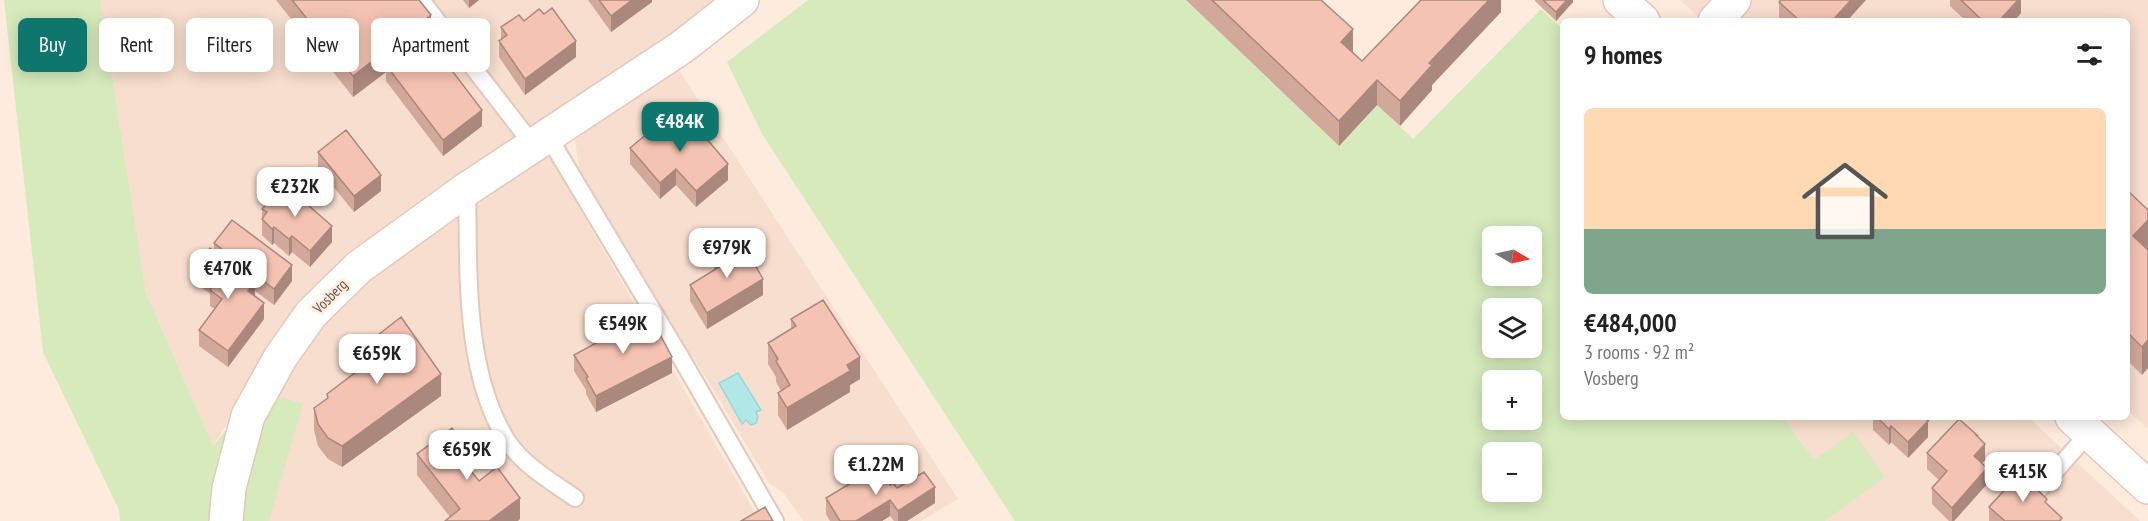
<!DOCTYPE html>
<meta charset="utf-8">
<style>
:root{--surface:#fff;--page:#f2f2f2;--text:#222;--muted:#767676;--line:#e0e0e0;--accent:#0f766e}
body{margin:0;font-family:"PT Sans Narrow",sans-serif;background:var(--page);color:var(--text);height:100vh;display:flex;flex-direction:column;font-size:22px;white-space:nowrap}
*{box-sizing:border-box;margin:0}
p{font-size:20px;color:var(--muted)}
.icon{flex:none;width:33px;height:33px;fill:none;stroke:currentColor;stroke-width:2;stroke-linecap:round;stroke-linejoin:round}
.map{position:relative;flex:1;overflow:hidden}
.side{position:absolute;left:1560px;top:18px;width:570px;height:402px;display:flex;flex-direction:column;background:var(--surface);border-radius:9px;box-shadow:0 3px 15px #0003}
.side>*{flex:none}
.guide{position:absolute;left:18px;top:18px;width:570px;height:54px;display:flex;gap:12px}
.needle{width:39px;rotate:99deg}
.tools{position:absolute;left:1482px;top:226px;display:grid;gap:12px}
.tools a{display:grid;place-items:center;width:60px;height:60px;border-radius:9px;background:var(--surface);box-shadow:0 3px 15px #0003;font-size:30px}
.price{position:absolute;translate:-50% -51px;padding:0 14px;border-radius:12px;background:#fff;color:#222;font-size:20px;line-height:39px;filter:drop-shadow(0 2px 3px #0008)}
.price::after{content:'';position:absolute;left:50%;top:36px;width:18px;height:14px;margin-left:-9px;background:inherit;clip-path:polygon(0 0,100% 0,50% 100%)}
.price.selected{background:var(--accent);color:#fff}
ul{padding:0;list-style:none}
li{display:grid;align-content:center;gap:12px;height:318px;padding:0 24px}
li+li{border-top:2px solid var(--line)}
li span{display:grid;place-items:center;height:186px;border-radius:9px;color:#555}
li>.icon{margin-inline-start:auto}
span .icon{width:108px;height:108px;fill:#fffc;stroke-width:1}
li b{font-size:26px}
h2{display:flex;justify-content:space-between;align-items:center;height:72px;padding:0 24px;font-size:26px}
.chip{padding:0 21px;border-radius:9px;background:var(--surface);box-shadow:0 3px 15px #0003;font-size:21px;line-height:54px}
.chip.selected{background:var(--accent);color:#fff}
.map>svg:first-child{display:block}
</style>
<div class="map">
<svg width="2148" height="521" viewBox="0 0 2148 521">
<rect width="100%" height="100%" fill="#fdebdd"/>
<path fill="#f7dece" d="M100 0H719L642 58 637 57 415 209 273 352 213 446 146 293Z
M1680 0H2148V429L2127 410V21H1703Z
M674 66 677 67 958 499 921 521H803L783 492 770 484 693 356 690 358 579 168 575 140Z
M552 156 556 168 760 521H263L269 401 318 328 395 248 533 163Z
M1783 417H2028L2140 521H1825L1885 476 1814 460Z"/>
<path fill="#d6eabc" fill-rule="evenodd" d="M4 0H100L146 293 213 446 259 391 303 404 269 521H120L119 510 43 352Z
M808 0H1186L1339 146 1377 105 1413 139 1541 9 1563 29V417H1783L1814 460 1853 432 1885 477 1825 521H1015L762 134 727 62ZM1492 237H1532V276H1492ZM1492 309H1532V348H1492ZM1492 381H1532V420H1492ZM1492 453H1532V492H1492Z"/>
<path fill="#b1e7e6" stroke="#97d9d8" stroke-width="1.5" d="M738 373 761 410 756 412 758 417 756 423 751 425 746 420 742 424 719 383Z"/>
<g fill="none" stroke-linecap="round" stroke-linejoin="round">
<defs>
<path id="service" d="M421 0 533 145
M548 136 684 363 775 521
M467 189C469 268 463 369 506 439 522 465 551 481 575 498
M2034 495 2089 433"/>
<path id="minor" d="M1715 21 1734 0
M226 521 229 488 248 416 280 358 311 314 359 267 467 189 682 47 742 0"/>
<path id="secondary" d="M1620 0 1643 21
M2072 417 2148 487"/>
</defs>
<use href="#service" stroke="#e3c8bc" stroke-width="20"/>
<use href="#minor" stroke="#e3c8bc" stroke-width="36"/>
<use href="#secondary" stroke="#e8c7b9" stroke-width="36"/>
<use href="#service" stroke="#fff" stroke-width="16"/>
<use href="#minor" stroke="#fff" stroke-width="33"/>
<use href="#secondary" stroke="#fff" stroke-width="33"/>
</g>
<path fill="#d2a89a" d="M276 0H419L431 29 441 56 482 126 443 156 386 81V72L353 97Z
M463 0H479L469 8Z
M588 0H652V2L611 32Z
M1186 0H1321L1353 52 1362 61 1501 0V12L1432 85V90L1400 126 1377 105 1339 146Z
M1535 0H1573V2L1556 21 1535 1Z
M1950 0H2021V13L2014 21H1966L1950 6Z
M1779 2 1847 21H1782L1779 18Z
M544 14 576 57 525 95 499 57V41L501 39V27Z
M653 138 728 180 696 207 676 185 660 199 630 164V148Z
M318 152 381 191 354 212 318 168Z
M2127 190 2148 210V248L2147 249 2142 375 2127 360Z
M262 209 332 242 310 267 292 252 289 256 274 243 272 245 262 235Z
M214 243 292 281 274 305 255 291V296L264 319 228 367 199 346V330L215 309 210 306V294L196 283V266L214 251Z
M714 260 763 295 707 329 690 301V285L714 270Z
M791 319 860 379 850 385V392L787 430 778 415V393L781 391 776 382V377L768 364V343L791 329Z
M368 343 441 396 342 467 328 459 318 446 314 430V408L327 399V394L368 363Z
M574 355 672 373 596 412 586 394V390L574 371Z
M1873 417H1932L1928 422V437L1908 458 1891 442 1889 445 1873 430Z
M1977 437 1985 460 1982 463 1987 484 1954 521H1949L1932 504V488L1939 480 1927 469V453Z
M466 453 472 473 479 481 520 519 450 517 417 475V454Z
M870 484 890 485 897 488 935 503 907 521H894L890 516 882 521H830L826 514V498Z
M2047 505 2062 521H1989V507Z"/>
<path fill="#ab887d" d="M469 0H479L469 8Z
M632 0H652V2L611 32V16Z
M1489 0H1501V12L1432 85V90L1400 126V101L1429 63Z
M1567 0H1573V2L1556 21V12Z
M1851 0H1866L1847 21H1832Z
M2018 0H2021V13L2014 21H1999Z
M431 15V36L386 65V72L353 97V76Z
M1353 29V54L1341 42Z
M576 41V57L525 95V79Z
M441 42V58L434 47Z
M1377 80V105L1339 146V121Z
M482 110V126L443 156V140Z
M728 164V180L696 207V191Z
M676 169V185L660 199V183Z
M381 175V191L354 212V196Z
M2148 220V248L2133 264V236Z
M332 226V242L310 267V251Z
M274 227V243L272 245V229Z
M292 236V252L289 256V239Z
M292 265V281L274 305V289Z
M763 279V295L707 329V313Z
M255 281V297L248 291Z
M264 303V319L228 367V351Z
M2148 340V368L2142 375V347Z
M672 357V373L596 412V396Z
M860 357V379L850 385V392L787 430V408L847 365Z
M441 374V396L342 467V446Z
M1920 417H1932L1928 422V437L1908 458V442Z
M1891 426V442L1889 445V429Z
M1985 444V460L1974 472V456Z
M472 462V484L467 466Z
M1987 468V484L1954 521H1952V508Z
M935 487V503L907 521H898V511Z
M520 498V519L518 521H489Z
M890 500V516L882 521H856Z"/>
<path fill="#f4c3b3" stroke="#ab887d" stroke-width="1.5" d="M292 0H419L431 15 353 76Z
M599 0H632L611 16Z
M1212 0H1321L1353 29 1341 42 1362 61 1421 0H1489L1429 63 1432 65 1400 101 1377 80 1339 121Z
M1543 0H1567L1556 12Z
M1781 0H1851L1832 21H1800L1779 2Z
M1961 0H2018L1999 21H1983Z
M552 8 576 41 525 79 499 41 507 35 501 27 519 15 524 21 539 9 544 14Z
M431 28 441 42 434 47 482 110 443 140 386 65Z
M683 111 728 164 696 191 676 169 660 183 630 148 648 133 653 138Z
M346 130 381 175 354 196 318 152Z
M284 184 332 226 310 251 292 236 289 239 274 227 272 229 262 219 267 212 262 209Z
M2127 190 2148 210V220L2133 236 2148 250V340L2142 347 2127 332Z
M232 220 292 265 274 289 214 243Z
M743 244 763 279 707 313 690 285 719 267 714 260Z
M210 248 255 281 248 291 264 303 228 351 199 330 222 299 210 290 216 282 196 266Z
M823 300 860 357 847 365 850 371 787 408 778 393 790 385 776 361 778 359 768 343 796 326 791 319Z
M649 314 672 357 596 396 586 378 588 377 574 355Z
M401 317 441 374 342 446 328 438 318 424 314 408 328 398 327 394 377 356 368 343Z
M1877 417H1923L1928 421 1908 442 1891 426 1889 429Z
M1959 419 1977 435H1976L1985 444 1974 456 1987 468 1952 508 1932 488 1947 471 1927 453Z
M452 428 466 447 463 449 472 462 467 466 479 481 497 467 520 498 489 521H445L460 509 417 454Z
M924 472 935 487 898 511 890 500 856 521H840L826 498 864 475 870 484 879 479 882 484 888 481 890 485 893 483 897 488Z
M2020 473 2047 499 2045 502 2062 518 2059 521H2005L1989 507Z
M765 507 773 521H741Z"/>
<g text-anchor="middle" dominant-baseline="central" stroke-width="6" stroke-linejoin="round" paint-order="stroke">
<g font-size="15" fill="#734e45" stroke="#fff0e4">
<text transform="translate(330 296) rotate(-45)">Vosberg</text>
</g>
</g>
</svg>
<div class="tools">
<a><svg class="needle" viewBox="-14 -14 28 28"><path d="M0-13l5 13h-10z" fill="#e53935"/><path d="M0 13l5-13h-10z" fill="#767676"/></svg></a>
<a><svg class="icon" aria-label="layers" viewBox="0 0 24 24"><path d="M12 4l9 5-9 5-9-5zM3 14l9 5 9-5"/></svg></a>
<a>+</a>
<a>−</a>
</div>
<b class="price selected" style="left:680px;top:153px">€484K</b>
<b class="price" style="left:295px;top:218px">€232K</b>
<b class="price" style="left:727px;top:279px">€979K</b>
<b class="price" style="left:228px;top:300px">€470K</b>
<b class="price" style="left:623px;top:355px">€549K</b>
<b class="price" style="left:377px;top:385px">€659K</b>
<b class="price" style="left:467px;top:481px">€659K</b>
<b class="price" style="left:876px;top:496px">€1.22M</b>
<b class="price" style="left:2023px;top:503px">€415K</b>
<div class="guide">
<a class="chip selected">Buy</a>
<a class="chip">Rent</a>
<a class="chip">Filters</a>
<a class="chip">New</a>
<a class="chip">Apartment</a>
</div>
<section class="side">
<h2>9 homes<svg class="icon" aria-label="filters" viewBox="0 0 24 24"><path d="M4 7h16M4 17h16"/><circle cx="9" cy="7" r="2"/><circle cx="15" cy="17" r="2"/></svg></h2>
<ul>
<li><span style="background:linear-gradient(#ffd9b3 65%,#7fa58c 0)"><svg class="icon" aria-label="home" viewBox="0 0 24 24"><path d="M3 11l9-7 9 7M6 9v11h12V9"/></svg></span><div><b>€484,000</b><p>3 rooms · 92 m²</p><p>Vosberg</p></div></li>
</ul>
</section>
</div>
